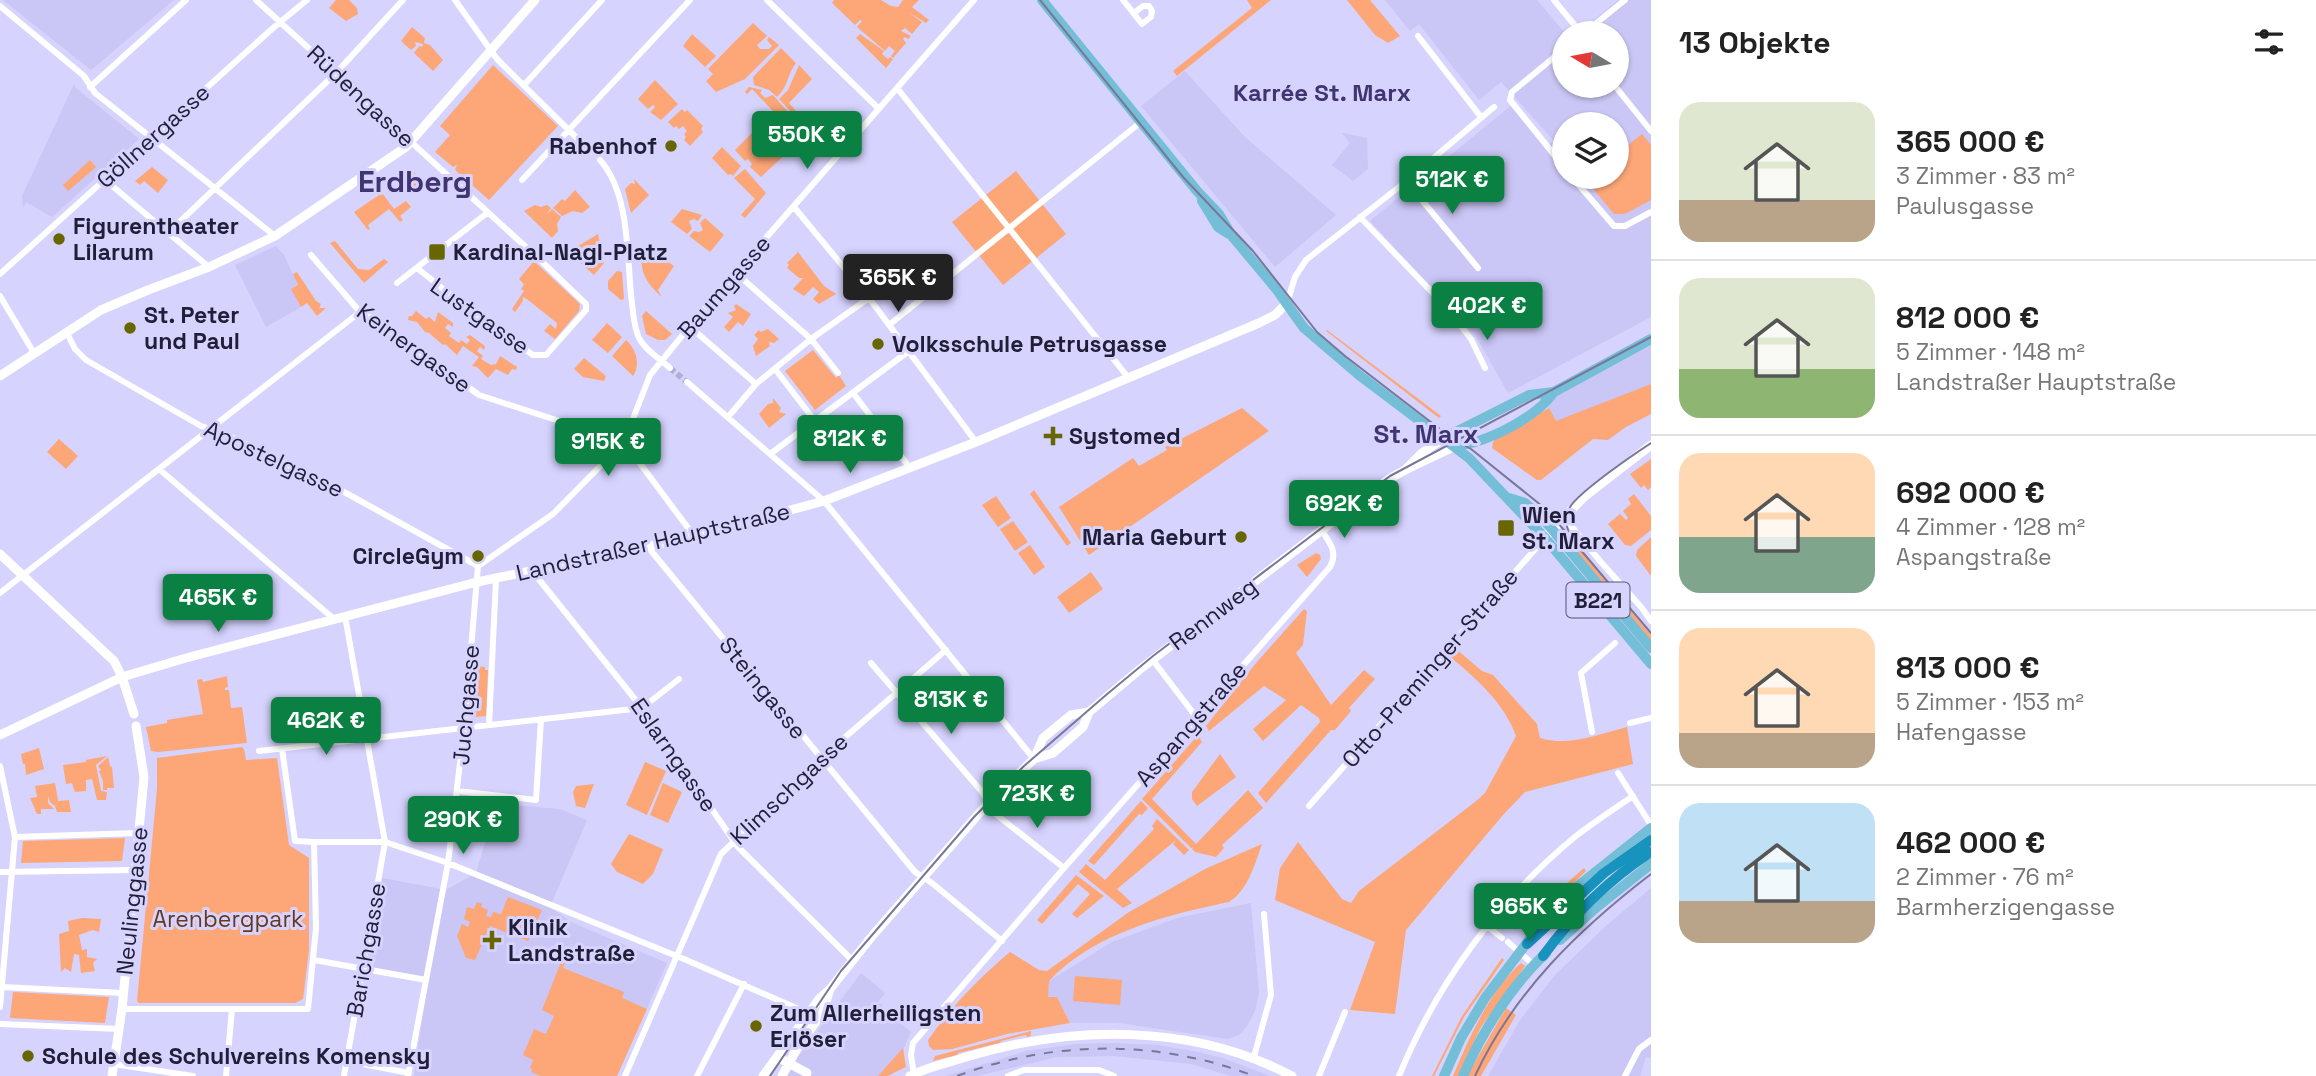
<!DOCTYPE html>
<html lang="de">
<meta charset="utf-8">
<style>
:root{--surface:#fff;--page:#f2f2f2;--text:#222;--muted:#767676;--line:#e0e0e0;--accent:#0b8043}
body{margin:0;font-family:"Space Grotesk",sans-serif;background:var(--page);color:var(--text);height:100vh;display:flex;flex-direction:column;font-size:26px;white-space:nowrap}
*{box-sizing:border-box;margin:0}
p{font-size:23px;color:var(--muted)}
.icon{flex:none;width:38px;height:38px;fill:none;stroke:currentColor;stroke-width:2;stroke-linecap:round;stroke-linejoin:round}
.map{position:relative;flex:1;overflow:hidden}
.panel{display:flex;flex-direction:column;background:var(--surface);width:665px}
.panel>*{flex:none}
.needle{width:46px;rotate:280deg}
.fabs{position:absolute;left:1552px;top:21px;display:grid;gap:14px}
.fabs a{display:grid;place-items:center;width:77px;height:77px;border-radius:50%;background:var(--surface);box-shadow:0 2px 5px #0004;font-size:35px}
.price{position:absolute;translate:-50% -60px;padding:0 16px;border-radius:7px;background:var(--accent);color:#fff;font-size:23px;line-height:46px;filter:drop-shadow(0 2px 4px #0008)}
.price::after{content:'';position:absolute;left:50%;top:42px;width:21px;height:16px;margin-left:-10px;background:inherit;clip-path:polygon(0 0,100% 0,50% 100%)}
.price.selected{background:#222;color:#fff}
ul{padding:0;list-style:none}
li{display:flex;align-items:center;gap:21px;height:175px;padding:0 28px}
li+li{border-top:2px solid var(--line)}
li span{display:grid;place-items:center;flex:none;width:196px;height:140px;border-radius:21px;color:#555}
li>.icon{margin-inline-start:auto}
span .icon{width:84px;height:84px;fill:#fffc;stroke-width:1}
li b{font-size:30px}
h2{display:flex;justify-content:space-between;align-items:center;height:84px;padding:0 28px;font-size:30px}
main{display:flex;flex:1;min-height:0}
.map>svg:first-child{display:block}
</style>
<main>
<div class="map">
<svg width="1651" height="1076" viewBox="0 0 1651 1076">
<rect width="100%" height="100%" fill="#d6d3fe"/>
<path fill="#cac6f5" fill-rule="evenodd" d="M3 0H174L91 70Z
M1385 0H1537L1565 33 1564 86H1617V33H1578L1618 0H1651V317L1508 393 1474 333 1370 221 1513 104 1549 145 1554 141 1501 82 1479 100 1419 24 1410 31ZM1564 124H1617V177H1564Z
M1185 71 1245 137 1336 215 1275 267 1141 106Z
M74 84 76 88 139 139 52 217 26 202 23 208 22 196Z
M1342 133 1367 138 1368 169 1353 181 1332 165 1350 143Z
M276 246 284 255 298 285 291 289 301 307 266 327 235 265Z
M1651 337V384L1556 422 1542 397Z
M491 803 560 809 587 820 550 907 573 923 667 963 617 1076H414L428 977 371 967 367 961 382 878 446 890 476 873 488 832Z
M1651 888V1058L1646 1057 1640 1076H1488L1520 1020 1555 975 1607 925Z
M1251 903 1259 993 1255 1011 1247 1026 1239 1035 1228 1039 1119 1023H1070L1057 997H1047L1049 981 1112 942 1177 918Z
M861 973 885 993 878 1002 911 1032 891 1076H776L802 1052Z
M1111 1043 1158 1045 1193 1051 1223 1058 1270 1076H1231L1191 1064 1114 1056 1057 1057 977 1076H946L1026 1051 1076 1044Z"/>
<path fill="#fda677" d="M336 0H349L357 8 358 14 346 21 329 8Z
M834 0H881L891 6 898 7 903 0H919L912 7 929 20 926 23 908 12 922 22 912 34 905 28 901 31 911 36 908 39 905 37 903 39 906 43 893 58 891 56 895 51 889 46 885 51 857 27 862 21 860 20 855 25 832 3Z
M1247 0H1271L1177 76 1173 71 1252 8Z
M1347 0H1370L1400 36 1388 43 1375 35Z
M753 23 767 36 757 45 760 49H769L772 46 767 40 769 37 779 45 745 79 716 92 706 81 713 74 708 69Z
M412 27 425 38 424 43 430 45 443 60 433 71 414 53 419 46 422 47 423 44 415 42 416 46 411 50 401 41Z
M692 34 716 56 705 67 683 46Z
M860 34 884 51 882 54 888 59 890 57 893 59 886 68 856 38Z
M781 48 796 63C787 74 789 86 777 97L769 90 754 85 753 77Z
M493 65 558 126 489 200 455 170 457 165 453 167 435 152 450 135 440 126Z
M799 65 812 79 789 103 797 112 794 115 779 99 788 90Z
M655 80 678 104 661 120 650 112 655 107 653 105 648 109 638 99Z
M749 87 762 90 760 93 765 98 773 95 788 112V124L786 125 752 89 747 94 745 92Z
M682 109 685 112 687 110 703 126 701 129 703 132 690 146 684 140 686 137 684 134 687 131 683 126 679 129 676 126 674 128 668 122Z
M762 123 789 151 761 177 750 167 752 164 748 159 745 161 735 150Z
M794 124H799L818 143 811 151 789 128Z
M1642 134 1651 145V200L1625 214H1614L1594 190 1589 177H1617V154Z
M722 147 741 166 733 176 731 174 728 175 712 158Z
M90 160 96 167 68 191 63 185Z
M152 167 168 180 158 193 144 181 140 185 135 181Z
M411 169 424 183 411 195 401 183 408 176 406 173Z
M745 169 766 193 745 218 741 215 755 199 734 178Z
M1016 171 1066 234 1003 285 952 222Z
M634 179 649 195 631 213 625 189 631 183 635 184Z
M575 190 590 207 582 213 573 211 562 216 553 208 562 199 565 201Z
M382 193 394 209 406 201 411 207 400 216 403 220 400 222 389 209 368 225 370 229 368 230 354 212Z
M535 205 541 207 547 205 551 208 546 215 552 209 561 217 557 224 558 231 552 238 524 211Z
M682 209 702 215 698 221 694 219 689 221 692 229 687 234 671 222Z
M705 218 724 235 710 252 689 236 694 231 699 232 703 230 700 223Z
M598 234 604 263 594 275 568 252Z
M335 241 358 269 369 270 384 259 388 262 364 283 330 243Z
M644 245 674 266 658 290 662 297C645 283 637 268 644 245Z
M798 252 824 286 836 294 819 304 813 299 819 292 813 287 804 296 793 289 803 278H799L787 268 789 265 787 263Z
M534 261 580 304 579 311 555 339 544 331 550 324 556 329 557 323 528 300 523 297V301L515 312 512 309 524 291 521 289 524 284 519 279Z
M617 271 622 272 624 299 621 300 608 289V281Z
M297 272 316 301 321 304 319 308H326L317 316 307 303 301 307 291 289 298 285 293 274Z
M736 304 751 314 743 326 738 322 729 332 724 327 733 317 728 313 736 310 734 306Z
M416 311 426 319 429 317 435 322 438 312 453 323V327L448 324 445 328 451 333 449 336 459 343 461 340 467 344 470 340 466 337 470 335 485 346 484 350 480 347 477 351 483 356 481 359 491 365 496 364 500 356 517 367 516 370 512 369 508 375 496 369 488 378 477 367 472 366 479 357 463 346 457 355 445 344 443 345 429 333 425 332 417 322 408 320 409 316H412Z
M646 311 672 334 665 340H658L646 334 642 316Z
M607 323 622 337 608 353 592 340Z
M768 329 779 339 774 343 769 342 770 346 756 356 753 346 758 339 754 335 759 330 761 332Z
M1327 330 1441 416 1439 418 1326 331Z
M626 340C636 349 641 364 633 376L612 356Z
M813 350 836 378 839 375 846 386 815 410 785 371Z
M584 358 606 376 604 381 583 377 574 369Z
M1651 384V414L1626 427 1608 440 1593 439 1541 480H1537L1492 448 1493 442 1497 437 1549 408 1556 421Z
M773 398 781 408 779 412 786 414 769 428 759 414 768 404 773 403Z
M1242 408 1269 431 1089 555 1059 507 1133 458 1139 466 1167 450 1165 447Z
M59 439 78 456 66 469 47 452Z
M1651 459V487L1648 490 1644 485 1641 488 1630 474Z
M1034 490 1071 543 1067 546 1030 494Z
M1634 494 1651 516V530L1631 546 1625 545 1608 524 1620 514 1626 520 1628 518 1623 511 1631 504 1628 499Z
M996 496 1011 518 998 527 982 505Z
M1013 521 1028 542 1015 551 1000 529Z
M1569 537 1651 635V642L1567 540Z
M1651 537V576L1636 556 1637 550Z
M1030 545 1045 567 1034 575 1018 553Z
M1316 553 1320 555 1321 559 1307 577 1297 565Z
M1091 572 1103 589 1069 613 1057 597Z
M1304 609 1307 611 1303 645 1296 653 1331 705 1364 670 1375 679 1349 708 1351 711 1335 730H1331L1266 803 1258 793 1320 722 1319 718 1301 705 1263 741 1253 729 1286 700 1264 686 1209 731 1206 726 1256 663Z
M1456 649 1482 671 1493 675 1537 724 1540 738C1569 747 1599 734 1627 727L1633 764 1525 792 1503 815 1406 930 1395 1014 1350 1010 1375 942 1275 900 1280 868 1298 842 1342 899 1351 903 1359 891 1475 802 1485 793 1516 736C1505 704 1476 678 1450 657Z
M478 666 485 667V670H488L486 716 474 717Z
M227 676 228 687 225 688V690H229L231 708 242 707 247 743 158 752 151 751 146 727 167 723V720L203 714 197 680 202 679 203 682Z
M1198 735 1202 742 1152 799 1196 844 1248 790 1263 808 1222 845 1224 848 1216 857 1195 852 1192 849 1194 847 1191 848 1142 799Z
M242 747 244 749 246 760 277 758 289 845 309 858V950L303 999 295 1003H139L137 1001 157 789V758Z
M39 748 44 769 26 775 25 764H23L21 754Z
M1220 754 1236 777 1197 806 1192 799V792Z
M107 756 96 765 101 791 107 792 106 800H97L92 779 86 780V791L75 792 72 783 66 784 63 765 86 762V760Z
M108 757 110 766 112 767 114 788H107V790H103V781L99 771 101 770 98 766Z
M645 762 666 771 647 815 626 805Z
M55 783 58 801 69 800 71 812H57L55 806 50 802 48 796V803L54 809H41V814H37L30 798 37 797 35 786Z
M663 783 682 792 668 823 650 815Z
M594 784 585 808 576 806 573 792 576 786Z
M1141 801 1148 808 1142 815 1139 814 1094 865 1088 861Z
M1157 819 1189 850 1184 855 1173 844 1176 840 1117 889 1132 903 1123 908 1079 872 1086 864 1105 880 1154 829 1152 826Z
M629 834 663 849 653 874 643 884 617 872 611 864Z
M125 838 122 861 21 863 23 841Z
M1262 844C1255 864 1248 890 1229 902 1166 915 1094 933 1049 981L1048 997H1057L1070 1023 1007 1034 952 1049 933 1050 929 1046 928 1040C951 1007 979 978 1010 952L1039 970 1047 971 1129 912 1205 869Z
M1584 868 1586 871 1524 932 1523 928 1549 899Z
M1076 875 1104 896 1077 918 1072 914 1090 894 1078 884 1042 924 1037 920Z
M508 897 542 910 528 941 490 926 475 960 466 958 457 936 462 924 468 927 470 922 464 919 467 907 474 909 477 902 482 904 481 907 488 910 486 916 491 917 493 912 501 914Z
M82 918 101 919 99 932 93 930 79 935 82 950 87 949V957L97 959 93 963 95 971 81 973 79 955 74 954 71 972 65 968 61 972 59 934 69 931 68 921Z
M542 950 566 960 563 968 624 992 622 998 647 1009 617 1076H541L531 1072 532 1069 530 1068 533 1060 523 1055 534 1029 546 1034 554 1016 542 1010 561 962 540 953Z
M1502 958 1504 960 1464 1017 1434 1076H1432L1462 1016Z
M1521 963 1525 966 1481 1027 1458 1076H1453C1470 1036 1489 992 1521 963Z
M1075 976 1122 980 1120 1005 1073 1001Z
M13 992 109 997 105 1023 10 1018Z
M1506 1008 1516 1015 1481 1076H1467Z
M1031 1031V1035L1028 1037 1025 1035 1001 1041 1000 1043 958 1053 957 1055 933 1061 935 1056Z
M903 1048 906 1067 887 1076H878Z"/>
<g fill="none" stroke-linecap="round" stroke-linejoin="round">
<path stroke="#b2afd6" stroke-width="6" stroke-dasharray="6 3" stroke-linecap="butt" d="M670 368 687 382"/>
<path stroke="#fff" stroke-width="6" d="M256 0 527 248
M455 0 497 59 591 152
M767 0 879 109
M1123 0 1142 24 1151 17 1152 11 1149 6H1143L1134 13
M1554 0 1581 33
M0 6 84 76 95 93 275 236
M1584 33 1625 0
M1418 36 1481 117
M1564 49 1512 92 1510 100 1564 167
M524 85 602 0
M1615 86 1651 131
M90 87 186 0
M897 88 1127 376
M600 160C629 192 627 253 631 295 633 309 633 325 639 338 645 350 660 359 670 368
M1572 177 1614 226H1625L1651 212
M105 180 209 267
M522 180 690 0
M1406 181 1478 268
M794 207 869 298 976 442
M1360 217 1448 309 1471 339 1485 368
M168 233 336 73 403 0
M311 255 360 312 375 320 479 395 624 442 694 536
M417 268 481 319 533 355H546L586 310V304L533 253
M736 273 811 339 838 373
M0 274 273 28 307 0
M397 283 487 213
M0 296 34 353
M1287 303 1295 277 1306 260 1399 187 1494 107
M889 325 1141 122
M689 326 756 384
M67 333 75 349 86 360 201 426 221 432 346 493 478 566
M775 369 815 421
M687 382 824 501 1034 759
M853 393 910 468
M728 417 756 384 811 339 869 298
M770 454 909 351
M159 469 334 619
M1563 516 1600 561 1642 608 1651 621
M648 547 915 872 932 883 1002 941
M478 566 553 514 624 442 650 375 709 303 974 0
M533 572 642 708 738 847 852 960
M0 593 360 312
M1152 659 1197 718
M871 663 983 793 993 812 1064 868
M1630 723 1651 718
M489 725 496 579
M1592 732 1581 673 1615 643
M259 751 642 708 679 679
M0 766 15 837 0 1007
M1618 773 1651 825
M457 791 536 800 541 719
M1309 806 1545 538
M15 837 138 833
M314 842H385L448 863 684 959 810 1014
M0 872 135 870
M1487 926 1502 938
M1508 942 1535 966
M314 960 426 980
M2 987 123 993
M122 1009H308L316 928 314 842 295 841 282 749
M0 1024 119 1029
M1253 1060 1271 995 1264 914
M347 1061 409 1073
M113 1064 193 1076
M914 1074 911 1055 913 1043 1064 868 1330 567C1338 552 1330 543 1322 531
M226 1076 232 1009
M344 1076 385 842 345 616
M408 1076 448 863 465 721 478 566
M625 1076 721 854 821 758 946 650
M697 1076 744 984
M1008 1076 1024 1070H1099L1114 1076
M1319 1076 1345 1012
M1399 1076C1437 983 1498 900 1576 836 1594 822 1614 809 1633 796
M1625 1076 1639 1049 1651 1040"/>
<path stroke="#fff" stroke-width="9" d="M0 376 101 310 148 290 209 267 275 236 406 147 535 0
M1407 468 1422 453 1444 438
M1548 534 1584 497 1651 445
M0 554 114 661 122 677 134 714
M0 735 122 677 186 658 477 582 675 541 824 501 976 442 1259 323 1275 315 1287 303
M1034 759 1043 738 1071 715 1089 712
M783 1060 807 1073
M112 1076 122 1009 144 777 136 726
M763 1076 820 998 830 989 873 935 989 802 1034 759 1053 753 1083 727 1089 712 1139 670 1386 481C1407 467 1432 458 1455 446
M782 1076 799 1045 823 1012 830 989
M910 1076C927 1067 948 1063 966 1057 1071 1025 1192 1023 1292 1076"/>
<path stroke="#74bed8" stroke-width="10" d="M1042 0 1197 191 1219 214 1232 236 1277 290 1304 328 1359 375 1469 458 1545 538 1651 664
M1202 201 1218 227 1229 234
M1444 438 1529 395 1554 392
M1455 446C1486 443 1536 418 1554 392L1651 339
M1509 498 1525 503 1546 522 1651 648
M1560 940 1598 906 1651 864
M1444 1076 1461 1038 1485 998 1548 915 1573 890 1651 828
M1463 1076C1482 1032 1511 986 1546 953"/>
<path stroke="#1793be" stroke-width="10" d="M1527 944 1604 873 1651 840
M1543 956C1573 915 1608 880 1651 852"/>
<path stroke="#7a7799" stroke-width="2" d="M1040 0 1183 177 1253 251 1317 332 1345 356 1449 436 1471 449 1547 510 1651 633
M1569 534C1566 525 1565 516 1570 507 1579 492 1634 454 1651 443
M770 1076 841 971 974 817 1024 766 1106 695 1153 656 1390 476 1651 337
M1475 1076C1514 992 1578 930 1651 874"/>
<path stroke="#7a7799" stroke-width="2" stroke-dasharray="9 9" stroke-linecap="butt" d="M957 1076C1054 1040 1157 1039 1254 1076"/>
</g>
<g fill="#676600" stroke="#d6d3fe" stroke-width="2.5">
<circle cx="671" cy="146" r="7"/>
<circle cx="59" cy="239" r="7"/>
<rect x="428" y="243" width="18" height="18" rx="3.5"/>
<circle cx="130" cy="328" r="7"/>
<circle cx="878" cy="344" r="7"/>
<path d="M1049.5 425.5h7v7h7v7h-7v7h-7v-7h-7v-7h7z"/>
<rect x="1497" y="519" width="18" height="18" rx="3.5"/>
<circle cx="1241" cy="537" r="7"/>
<circle cx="478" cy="556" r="7"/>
<path d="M488.5 929.5h7v7h7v7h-7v7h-7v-7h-7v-7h7z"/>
<circle cx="756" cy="1026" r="7"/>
<circle cx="28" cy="1056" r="7"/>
</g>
<g text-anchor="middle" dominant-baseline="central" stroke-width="6" stroke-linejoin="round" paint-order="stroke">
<rect fill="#d6d3fe" stroke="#575473" stroke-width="2" x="1566.5" y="582.5" width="63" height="35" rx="5"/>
<g font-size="21" font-weight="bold" fill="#211e38">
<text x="1598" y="600">B221</text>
</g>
<g font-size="23" fill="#211e38" stroke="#d6d3fe">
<text transform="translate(361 96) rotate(43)">Rüdengasse</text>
<text transform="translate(153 136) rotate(-42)">Göllnergasse</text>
<text transform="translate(724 287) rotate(-49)">Baumgasse</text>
<text transform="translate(480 316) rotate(35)">Lustgasse</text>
<text transform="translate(414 348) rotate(36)">Keinergasse</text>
<text transform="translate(274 459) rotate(25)">Apostelgasse</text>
<text transform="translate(653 542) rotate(-13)">Landstraßer Hauptstraße</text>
<text transform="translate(1213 614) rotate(-37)">Rennweg</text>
<text transform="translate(1430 668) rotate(-49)">Otto-Preminger-Straße</text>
<text transform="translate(763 688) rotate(51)">Steingasse</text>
<text transform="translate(466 705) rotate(-85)">Juchgasse</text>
<text transform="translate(1191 724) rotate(-49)">Aspangstraße</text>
<text transform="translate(674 755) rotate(55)">Eslarngasse</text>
<text transform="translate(789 789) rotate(-43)">Klimschgasse</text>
<text transform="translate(132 901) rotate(-84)">Neulinggasse</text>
<text transform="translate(366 950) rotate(-80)">Barichgasse</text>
</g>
<g font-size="23" font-weight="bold" fill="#211e38" stroke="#d6d3fe" text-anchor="start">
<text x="657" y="146" text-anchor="end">Rabenhof</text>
<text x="73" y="226">Figurentheater<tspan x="73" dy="26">Lilarum</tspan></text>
<text x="453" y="252">Kardinal-Nagl-Platz</text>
<text x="144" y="315">St. Peter<tspan x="144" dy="26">und Paul</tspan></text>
<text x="892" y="344">Volksschule Petrusgasse</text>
<text x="1069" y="436">Systomed</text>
<text x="1522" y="515">Wien<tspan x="1522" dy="26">St. Marx</tspan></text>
<text x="1227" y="537" text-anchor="end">Maria Geburt</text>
<text x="464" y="556" text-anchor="end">CircleGym</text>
<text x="508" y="927">Klinik<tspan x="508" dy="26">Landstraße</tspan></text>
<text x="770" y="1013">Zum Allerheiligsten<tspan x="770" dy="26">Erlöser</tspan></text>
<text x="42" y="1056">Schule des Schulvereins Komensky</text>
</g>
<g font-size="23" fill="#66391f" stroke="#d6d3fe">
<text x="228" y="919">Arenbergpark</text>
</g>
<g font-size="24" font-weight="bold" fill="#403571" stroke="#d6d3fe">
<text x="1322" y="92">Karrée St. Marx</text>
</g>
<g font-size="26" font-weight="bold" fill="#403571" stroke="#d6d3fe">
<text x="1426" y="434">St. Marx</text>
</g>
<g font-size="30" font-weight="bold" fill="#403571" stroke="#d6d3fe">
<text x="415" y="181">Erdberg</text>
</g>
</g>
</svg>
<div class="fabs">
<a><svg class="needle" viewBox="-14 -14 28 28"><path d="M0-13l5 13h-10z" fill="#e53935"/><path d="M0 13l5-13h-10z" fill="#767676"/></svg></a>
<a><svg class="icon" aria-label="layers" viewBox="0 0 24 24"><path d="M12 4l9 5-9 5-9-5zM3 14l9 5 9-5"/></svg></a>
</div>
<b class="price" style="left:807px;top:171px">550K €</b>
<b class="price" style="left:1452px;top:216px">512K €</b>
<b class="price selected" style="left:898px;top:314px">365K €</b>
<b class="price" style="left:1487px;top:342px">402K €</b>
<b class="price" style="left:850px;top:475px">812K €</b>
<b class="price" style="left:608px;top:478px">915K €</b>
<b class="price" style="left:1344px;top:540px">692K €</b>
<b class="price" style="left:218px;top:634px">465K €</b>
<b class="price" style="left:951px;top:736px">813K €</b>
<b class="price" style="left:326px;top:757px">462K €</b>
<b class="price" style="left:1037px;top:830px">723K €</b>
<b class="price" style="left:463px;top:856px">290K €</b>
<b class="price" style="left:1529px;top:943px">965K €</b>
</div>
<section class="panel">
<h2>13 Objekte<svg class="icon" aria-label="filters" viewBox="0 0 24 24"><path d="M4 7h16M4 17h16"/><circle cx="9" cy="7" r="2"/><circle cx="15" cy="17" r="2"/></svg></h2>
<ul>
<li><span style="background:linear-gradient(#dfe7d0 70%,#b9a48a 0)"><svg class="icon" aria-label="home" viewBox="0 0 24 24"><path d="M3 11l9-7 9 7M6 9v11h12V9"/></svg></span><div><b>365 000 €</b><p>3 Zimmer · 83 m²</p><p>Paulusgasse</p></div></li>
<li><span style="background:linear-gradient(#dfe7d0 65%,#8fb573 0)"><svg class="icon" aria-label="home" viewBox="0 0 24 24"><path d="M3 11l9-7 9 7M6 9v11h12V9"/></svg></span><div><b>812 000 €</b><p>5 Zimmer · 148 m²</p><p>Landstraßer Hauptstraße</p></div></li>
<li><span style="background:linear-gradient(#ffd9b3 60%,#7fa58c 0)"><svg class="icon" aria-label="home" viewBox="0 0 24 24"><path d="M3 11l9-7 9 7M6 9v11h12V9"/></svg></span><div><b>692 000 €</b><p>4 Zimmer · 128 m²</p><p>Aspangstraße</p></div></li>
<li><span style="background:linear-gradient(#ffd9b3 75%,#b9a48a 0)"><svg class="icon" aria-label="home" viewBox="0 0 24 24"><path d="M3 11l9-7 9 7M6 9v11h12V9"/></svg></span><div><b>813 000 €</b><p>5 Zimmer · 153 m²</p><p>Hafengasse</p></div></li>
<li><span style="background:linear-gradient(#bfe0f5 70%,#b9a48a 0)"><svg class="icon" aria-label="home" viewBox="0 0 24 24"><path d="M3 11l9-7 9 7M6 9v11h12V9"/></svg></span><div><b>462 000 €</b><p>2 Zimmer · 76 m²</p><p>Barmherzigengasse</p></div></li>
</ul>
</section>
</main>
